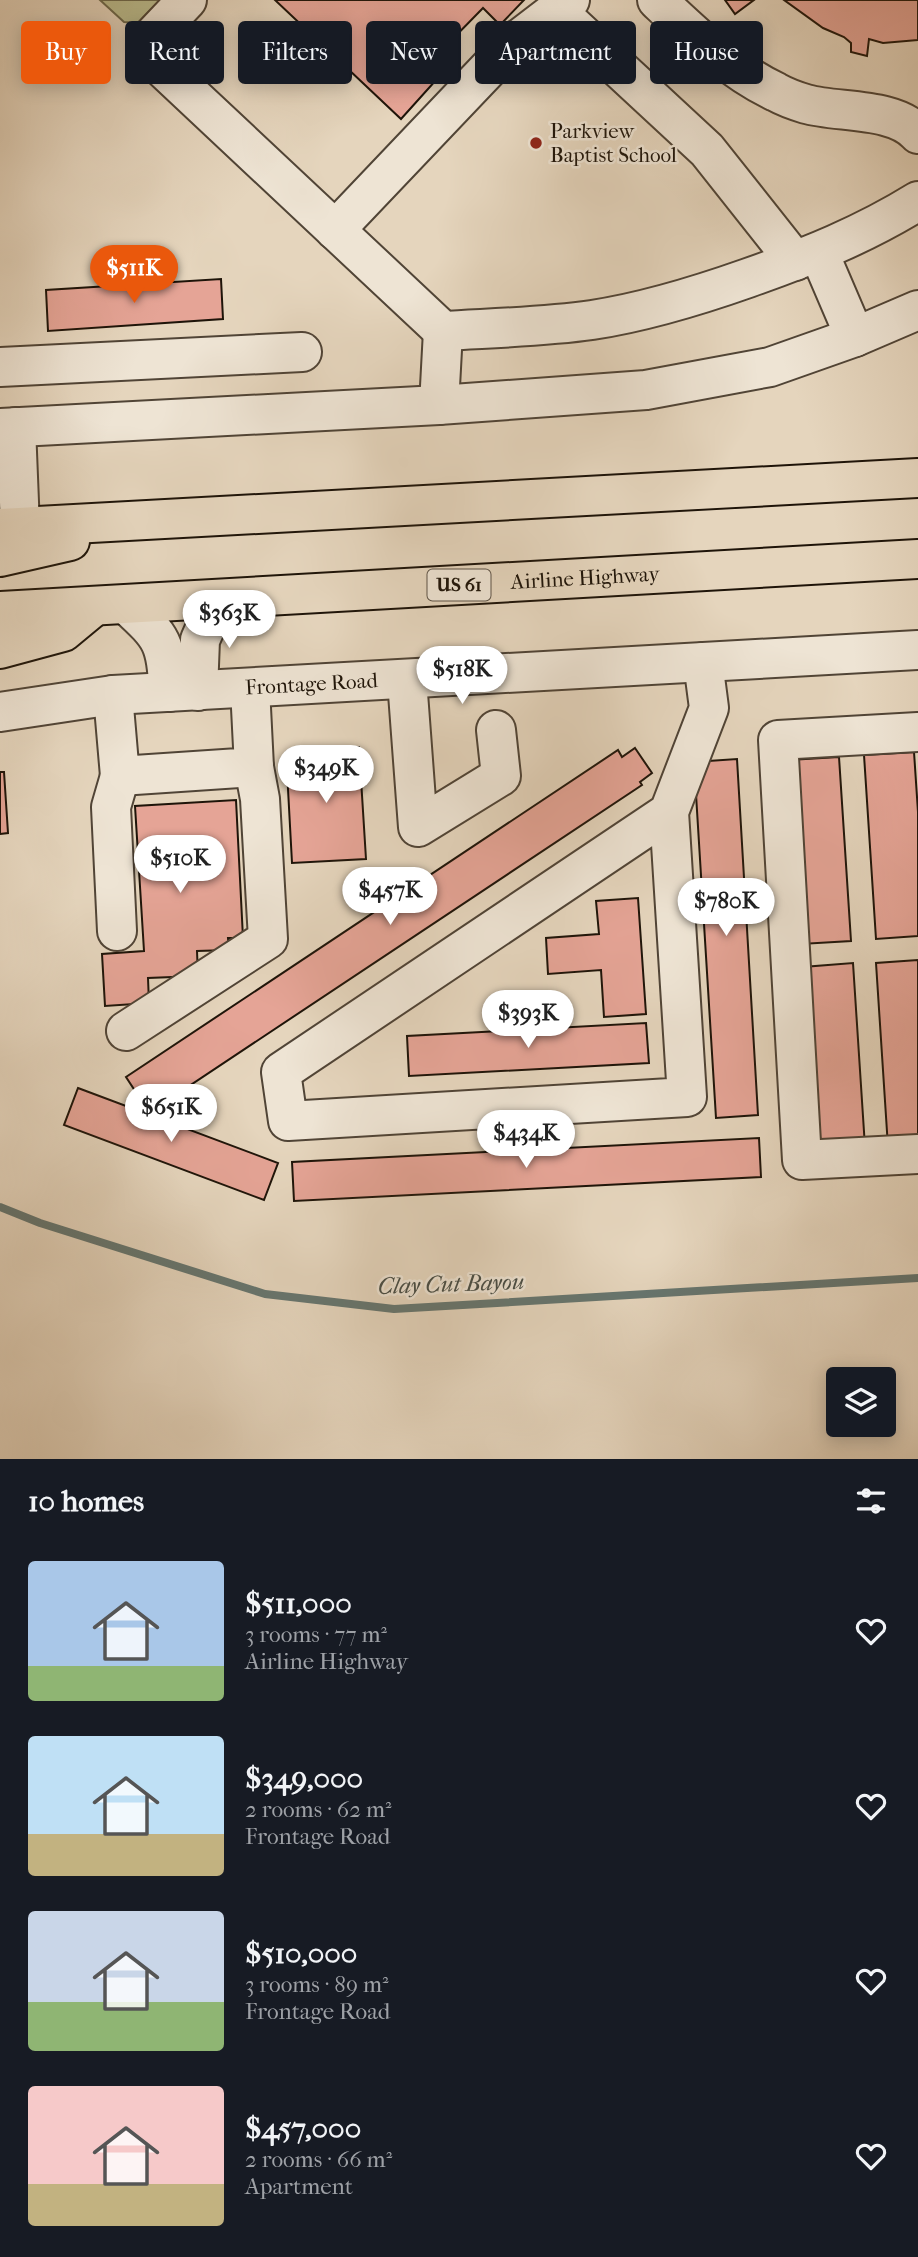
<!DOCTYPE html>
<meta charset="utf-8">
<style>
:root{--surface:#171b24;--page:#20242c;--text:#f1f3f6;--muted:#9ea1a6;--accent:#ea580c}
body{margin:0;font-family:"IM FELL French Canon",serif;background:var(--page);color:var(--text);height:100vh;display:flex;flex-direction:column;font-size:26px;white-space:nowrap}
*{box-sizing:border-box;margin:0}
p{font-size:23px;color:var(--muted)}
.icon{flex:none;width:38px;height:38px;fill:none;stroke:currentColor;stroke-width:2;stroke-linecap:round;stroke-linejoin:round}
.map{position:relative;height:1459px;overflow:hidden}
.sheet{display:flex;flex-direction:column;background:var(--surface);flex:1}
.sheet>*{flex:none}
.hud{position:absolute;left:21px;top:21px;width:877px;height:63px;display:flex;gap:14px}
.tools{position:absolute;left:826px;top:1367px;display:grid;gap:14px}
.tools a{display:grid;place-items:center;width:70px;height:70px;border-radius:7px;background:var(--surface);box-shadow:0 4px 18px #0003;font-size:35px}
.price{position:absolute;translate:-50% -60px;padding:0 16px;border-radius:24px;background:#fff;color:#222;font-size:23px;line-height:46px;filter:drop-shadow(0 2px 4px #0008)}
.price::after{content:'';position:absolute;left:50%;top:42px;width:21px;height:16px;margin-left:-10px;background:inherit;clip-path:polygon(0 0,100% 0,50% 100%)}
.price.active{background:var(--accent);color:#fff}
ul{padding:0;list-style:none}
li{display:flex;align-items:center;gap:21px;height:175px;padding:0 28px}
li span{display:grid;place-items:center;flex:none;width:196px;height:140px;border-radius:7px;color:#555}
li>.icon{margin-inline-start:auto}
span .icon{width:84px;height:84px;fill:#fffc;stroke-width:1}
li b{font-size:30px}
h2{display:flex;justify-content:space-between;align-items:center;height:84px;padding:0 28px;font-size:30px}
.pill{padding:0 24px;border-radius:7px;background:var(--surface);box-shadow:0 4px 18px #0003;font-size:24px;line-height:63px}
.pill.active{background:var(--accent);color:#fff}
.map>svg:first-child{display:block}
</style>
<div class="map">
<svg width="918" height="1459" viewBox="0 0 918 1459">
<rect width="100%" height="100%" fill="#e5d5bd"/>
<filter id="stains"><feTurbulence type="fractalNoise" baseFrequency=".00286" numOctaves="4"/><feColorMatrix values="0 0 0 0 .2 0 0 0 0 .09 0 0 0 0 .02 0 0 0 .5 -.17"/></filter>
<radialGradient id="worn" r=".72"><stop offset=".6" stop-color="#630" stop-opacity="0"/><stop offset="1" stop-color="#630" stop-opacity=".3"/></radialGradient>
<path fill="#babc8e" stroke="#6c684c" stroke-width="2" d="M100 0H160L138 23 124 22Z"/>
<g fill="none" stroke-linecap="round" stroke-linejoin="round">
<path stroke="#667670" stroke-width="8" d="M0 1207 40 1223 265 1294 394 1309 918 1278"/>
</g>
<path fill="#e5a496" stroke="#1e1409" stroke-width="2" d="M275 0H524L500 25 483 8 435 57 446 69 401 119Z
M725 0H754L735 14Z
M784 0H918V40L883 43 869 39 867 56 851 52V43L844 37 823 28Z
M221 279 223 319 48 331 46 290Z
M359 747 366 859 292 863 286 752Z
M635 748 652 773 640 782 642 785 165 1102 159 1092 143 1103 126 1077 618 750 622 757Z
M914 752 918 812V936L876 939 864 755Z
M839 757 851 941 801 944 789 760Z
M737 759 758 1115 716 1118 694 762Z
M0 772H4L8 833 0 834Z
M236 800 243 938H228L229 950 197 951 198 976 148 978 149 1003 105 1006 102 954 144 951 135 806Z
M638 898 646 1014 604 1017 601 970 548 974 546 938 599 934 596 901Z
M918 960V1145L888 1147 876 963Z
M853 963 865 1147 814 1151 803 967Z
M646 1023 649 1063 409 1076 407 1036Z
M78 1088 278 1163 264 1200 64 1125Z
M759 1138 761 1177 294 1201 292 1162Z"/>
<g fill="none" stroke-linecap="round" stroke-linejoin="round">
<defs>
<g id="minor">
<path d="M187 0 151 38 154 60 443 331C492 328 543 327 592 320 645 312 697 296 748 278 808 257 863 235 918 201"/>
<path d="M657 0C693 34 730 70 776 92 785 97 796 101 806 104 838 113 895 107 918 134"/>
<path d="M556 10 707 150 795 261"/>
<path d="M335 230 511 45 570 0"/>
<path d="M819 253 855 337"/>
<path d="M0 367 302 352"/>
<path d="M439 405 443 331"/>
<path d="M16 427 20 527"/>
<path d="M0 428 439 405 646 390 770 367 855 337 918 310"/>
<path d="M127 605C164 639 165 642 169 692"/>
<path d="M407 680 418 827 501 776 496 730"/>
<path d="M198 691 200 640 218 599"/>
<path d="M113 695 120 776 254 767 250 688"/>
<path id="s1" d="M0 712 113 695 918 650"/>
<path d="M918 732 778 740 802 1160 918 1154"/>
<path d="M669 812 687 1097 288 1121 281 1072 669 812 709 708 703 662"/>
<path d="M117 931 111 807 120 776"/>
<path d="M126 1031 268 939 260 799 254 767"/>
</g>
<g id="highway">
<path d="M0 528 918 478"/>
<path d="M0 557 70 541"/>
<path id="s2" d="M0 611 918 559"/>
<path d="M0 649 63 632 92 608"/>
</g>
</defs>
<use href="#minor" stroke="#504436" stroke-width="42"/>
<use href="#highway" stroke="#1e1409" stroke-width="42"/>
<use href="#minor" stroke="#eee4d4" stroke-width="38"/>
<use href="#highway" stroke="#e5d5bd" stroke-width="38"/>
</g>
<circle fill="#8f2418" stroke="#eee4d4" stroke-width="2.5" cx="536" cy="143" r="7"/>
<g text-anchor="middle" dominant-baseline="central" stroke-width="5" stroke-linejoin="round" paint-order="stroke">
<rect fill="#eee4d4" stroke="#5c5246" stroke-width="2" x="427.5" y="569.5" width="63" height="31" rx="5"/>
<g font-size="19" font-weight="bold" fill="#1e1409">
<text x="459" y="585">US 61</text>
</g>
<g font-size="21" fill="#1e1409" stroke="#eee4d4" text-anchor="start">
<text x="550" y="131">Parkview<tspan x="550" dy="24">Baptist School</tspan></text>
</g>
<g font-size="21" fill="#1e1409" stroke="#eee4d4">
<text stroke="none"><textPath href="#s2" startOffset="586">Airline Highway</textPath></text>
<text stroke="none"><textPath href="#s1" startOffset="313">Frontage Road</textPath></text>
</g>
<g font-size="23" font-style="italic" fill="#484d45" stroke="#eee4d4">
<text transform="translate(451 1284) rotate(-2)">Clay Cut Bayou</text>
</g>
</g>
<rect width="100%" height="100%" filter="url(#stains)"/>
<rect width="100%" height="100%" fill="url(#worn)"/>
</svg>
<div class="tools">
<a><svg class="icon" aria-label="layers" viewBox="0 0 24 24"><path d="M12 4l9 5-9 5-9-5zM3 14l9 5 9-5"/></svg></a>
</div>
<b class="price active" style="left:134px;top:305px">$511K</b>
<b class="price" style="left:229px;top:650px">$363K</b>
<b class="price" style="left:462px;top:706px">$518K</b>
<b class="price" style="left:326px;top:805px">$349K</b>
<b class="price" style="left:180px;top:895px">$510K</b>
<b class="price" style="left:390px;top:927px">$457K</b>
<b class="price" style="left:726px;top:938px">$780K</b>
<b class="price" style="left:528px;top:1050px">$393K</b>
<b class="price" style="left:171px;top:1144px">$651K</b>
<b class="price" style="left:526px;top:1170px">$434K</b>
<div class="hud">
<a class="pill active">Buy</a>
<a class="pill">Rent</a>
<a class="pill">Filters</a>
<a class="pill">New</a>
<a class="pill">Apartment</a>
<a class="pill">House</a>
</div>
</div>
<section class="sheet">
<h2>10 homes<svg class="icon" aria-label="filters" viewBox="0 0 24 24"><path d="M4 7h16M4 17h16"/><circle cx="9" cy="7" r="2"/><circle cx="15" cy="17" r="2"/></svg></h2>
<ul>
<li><span style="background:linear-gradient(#a9c7e8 75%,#8fb573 0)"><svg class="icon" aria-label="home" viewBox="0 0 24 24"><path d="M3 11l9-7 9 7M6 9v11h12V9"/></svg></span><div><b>$511,000</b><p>3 rooms · 77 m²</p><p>Airline Highway</p></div><svg class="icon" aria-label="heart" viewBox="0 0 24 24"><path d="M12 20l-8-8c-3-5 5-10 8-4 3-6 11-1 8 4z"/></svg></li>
<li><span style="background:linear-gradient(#bfe0f5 70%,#c2b280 0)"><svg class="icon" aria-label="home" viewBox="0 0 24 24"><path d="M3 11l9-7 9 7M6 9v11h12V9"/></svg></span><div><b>$349,000</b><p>2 rooms · 62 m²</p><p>Frontage Road</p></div><svg class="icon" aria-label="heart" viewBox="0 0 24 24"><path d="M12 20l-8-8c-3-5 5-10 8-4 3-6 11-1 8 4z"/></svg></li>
<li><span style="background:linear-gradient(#c9d6e8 65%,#8fb573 0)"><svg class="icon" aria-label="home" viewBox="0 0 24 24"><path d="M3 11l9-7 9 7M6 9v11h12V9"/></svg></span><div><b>$510,000</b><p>3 rooms · 89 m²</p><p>Frontage Road</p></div><svg class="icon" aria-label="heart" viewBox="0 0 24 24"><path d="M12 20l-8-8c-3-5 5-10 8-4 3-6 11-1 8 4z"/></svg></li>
<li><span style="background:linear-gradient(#f6c9c9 70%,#c2b280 0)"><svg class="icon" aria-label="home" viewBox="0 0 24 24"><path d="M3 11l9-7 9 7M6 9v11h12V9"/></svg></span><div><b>$457,000</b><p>2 rooms · 66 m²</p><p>Apartment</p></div><svg class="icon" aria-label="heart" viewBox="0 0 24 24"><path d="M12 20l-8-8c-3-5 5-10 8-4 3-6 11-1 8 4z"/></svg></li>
</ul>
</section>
